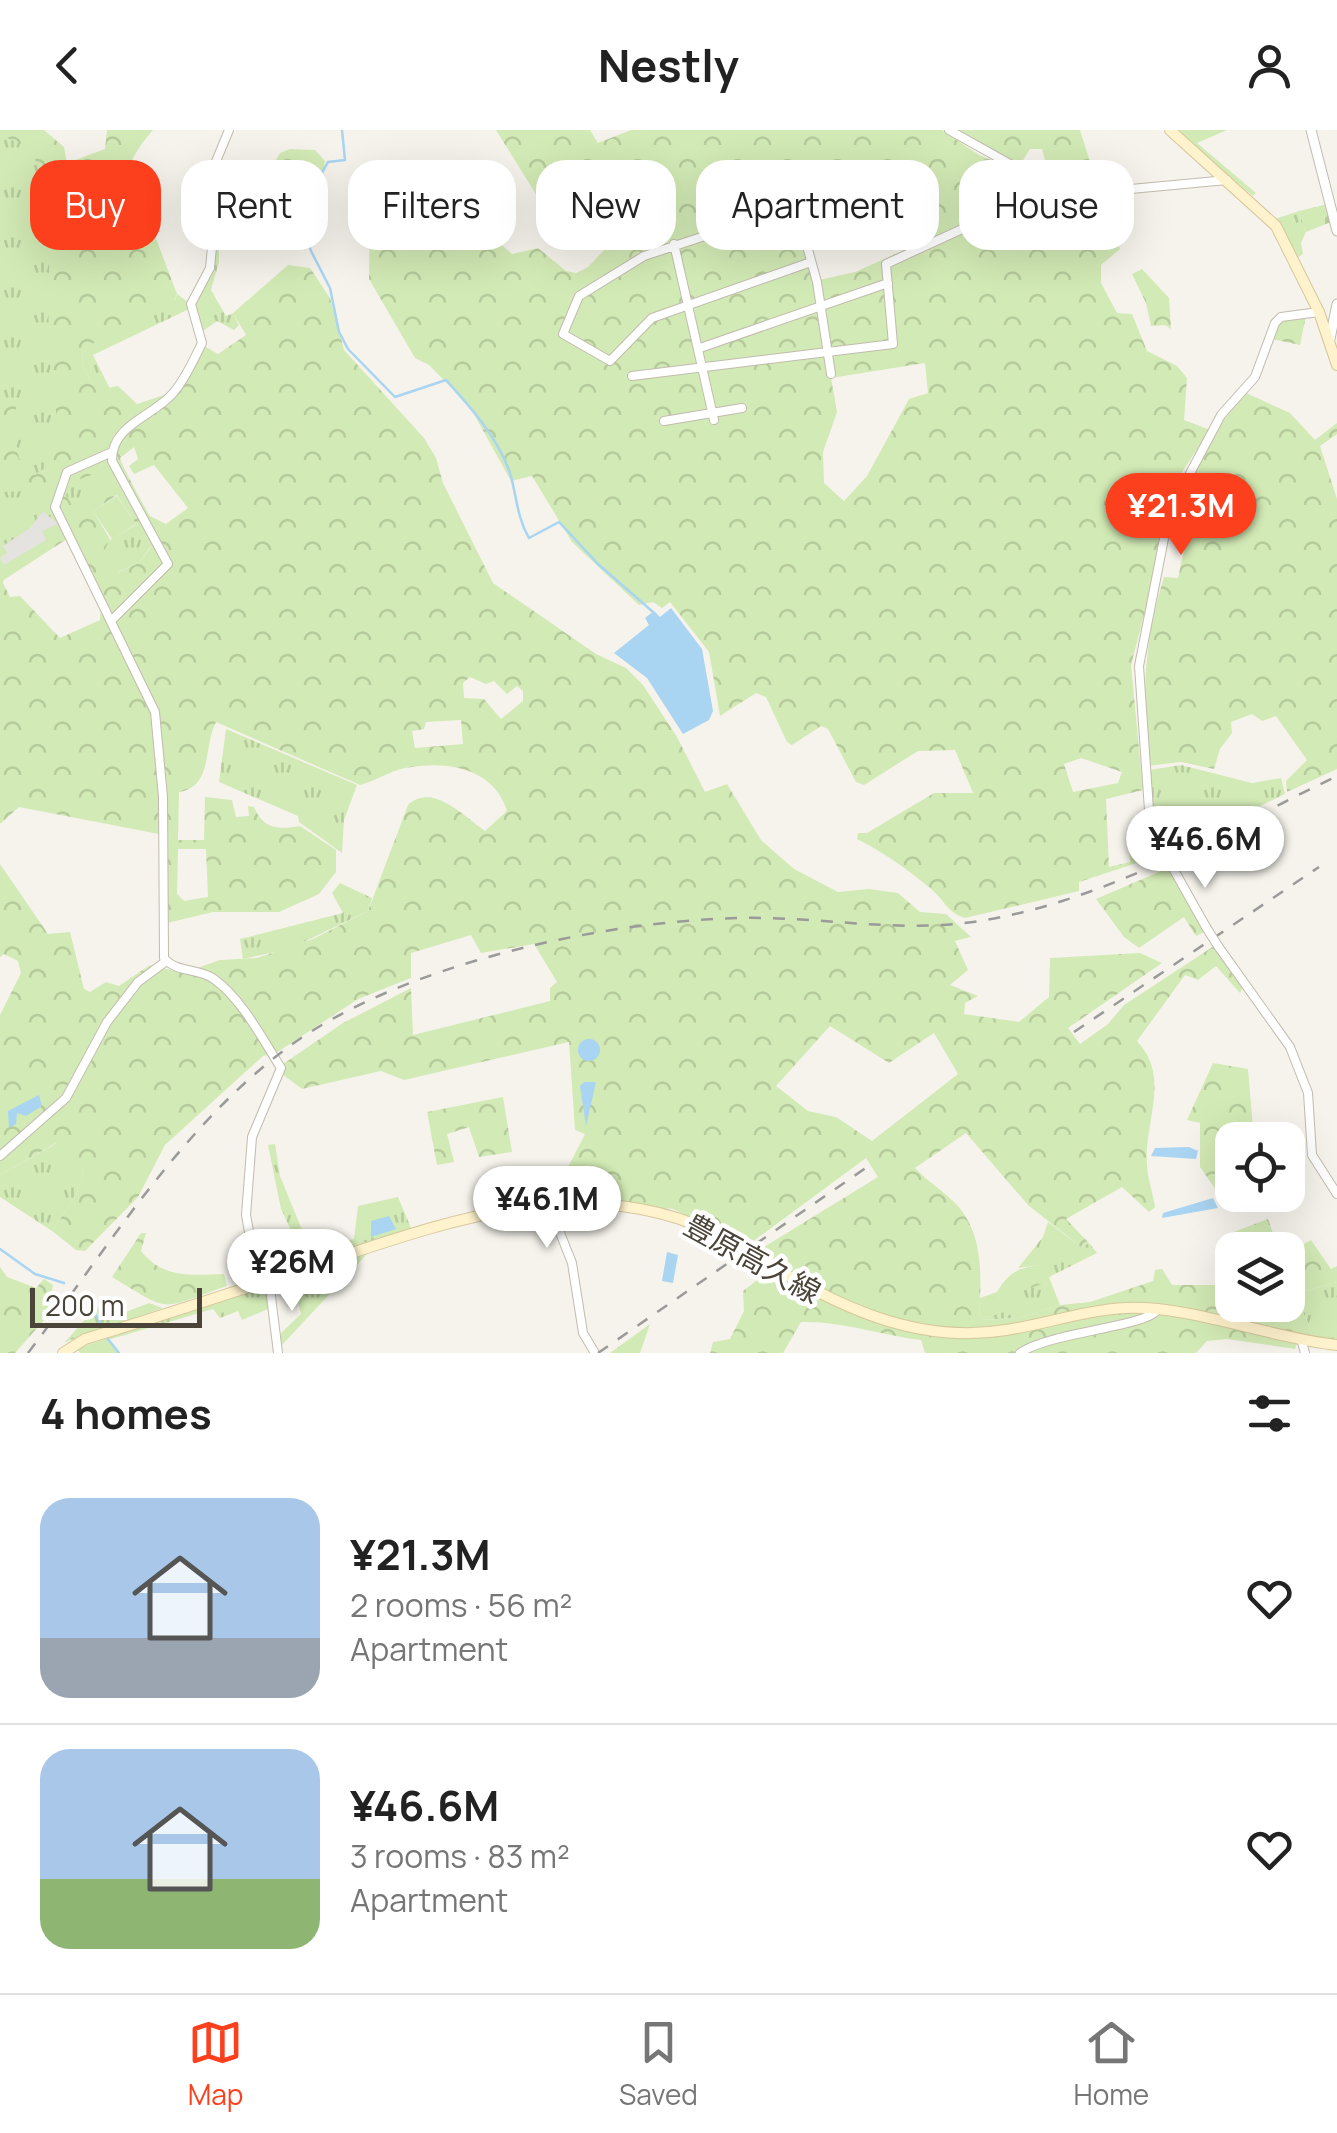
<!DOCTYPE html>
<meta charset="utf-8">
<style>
:root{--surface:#fff;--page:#f6f6f6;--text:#222;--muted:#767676;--line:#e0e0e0;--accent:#fc3f1d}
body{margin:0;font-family:Manrope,"Noto Sans JP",sans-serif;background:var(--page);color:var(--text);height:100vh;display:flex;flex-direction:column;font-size:38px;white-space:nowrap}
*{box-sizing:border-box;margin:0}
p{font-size:32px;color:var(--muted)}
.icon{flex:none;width:55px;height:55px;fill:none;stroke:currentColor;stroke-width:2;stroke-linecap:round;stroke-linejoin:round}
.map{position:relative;height:1223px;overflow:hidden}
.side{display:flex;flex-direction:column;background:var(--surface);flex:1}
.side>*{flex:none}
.top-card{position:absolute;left:30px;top:30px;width:1278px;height:90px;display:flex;gap:20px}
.tools{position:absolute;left:1215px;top:992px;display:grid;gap:20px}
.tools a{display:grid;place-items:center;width:90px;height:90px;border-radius:20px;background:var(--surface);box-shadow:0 10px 40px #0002;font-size:50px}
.scale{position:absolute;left:30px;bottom:25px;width:172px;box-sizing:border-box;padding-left:10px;border:5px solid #4b4439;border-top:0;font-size:28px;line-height:35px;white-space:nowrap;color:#4b4439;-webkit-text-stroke:8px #fff;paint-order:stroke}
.price{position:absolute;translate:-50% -85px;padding:0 22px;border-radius:35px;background:#fff;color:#222;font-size:32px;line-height:65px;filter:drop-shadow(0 2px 5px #0008)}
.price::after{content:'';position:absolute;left:50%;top:60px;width:30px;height:22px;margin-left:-15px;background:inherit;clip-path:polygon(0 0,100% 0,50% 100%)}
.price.selected{background:var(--accent);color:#fff}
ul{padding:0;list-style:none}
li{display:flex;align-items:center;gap:30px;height:250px;padding:0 40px}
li+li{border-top:2px solid var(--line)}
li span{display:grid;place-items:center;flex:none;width:280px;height:200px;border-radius:30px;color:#555}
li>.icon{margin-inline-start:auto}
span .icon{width:120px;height:120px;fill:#fffc;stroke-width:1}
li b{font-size:42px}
h2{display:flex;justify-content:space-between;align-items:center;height:120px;padding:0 40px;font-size:42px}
.tag{padding:0 35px;border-radius:30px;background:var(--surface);box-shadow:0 10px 40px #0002;font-size:35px;line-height:90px}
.tag.selected{background:var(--accent);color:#fff}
header{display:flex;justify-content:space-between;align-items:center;height:130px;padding:0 40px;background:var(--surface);font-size:45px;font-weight:700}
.tab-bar{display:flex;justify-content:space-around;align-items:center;height:140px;border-top:2px solid var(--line);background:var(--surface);font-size:28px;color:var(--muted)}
.tab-bar a{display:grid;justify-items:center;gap:5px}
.tab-bar .selected{color:var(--accent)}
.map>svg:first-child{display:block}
</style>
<header><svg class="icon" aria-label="back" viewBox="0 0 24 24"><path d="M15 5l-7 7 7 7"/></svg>Nestly<svg class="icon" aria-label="person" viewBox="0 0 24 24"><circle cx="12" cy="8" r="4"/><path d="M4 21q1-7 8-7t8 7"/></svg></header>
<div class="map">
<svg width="1337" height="1223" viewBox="0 0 1337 1223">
<defs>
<pattern id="grass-tufts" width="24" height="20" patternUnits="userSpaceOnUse" patternTransform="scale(2.5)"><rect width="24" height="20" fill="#d2eab5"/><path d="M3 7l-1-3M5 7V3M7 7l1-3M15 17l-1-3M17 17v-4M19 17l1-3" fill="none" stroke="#b6ca9c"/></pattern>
<pattern id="forest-crowns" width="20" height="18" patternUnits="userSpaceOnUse" patternTransform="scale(2.5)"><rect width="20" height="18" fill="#d2eab5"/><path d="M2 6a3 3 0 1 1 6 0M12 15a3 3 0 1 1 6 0" fill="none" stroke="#b6ca9c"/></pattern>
<pattern id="cemetery-stones" width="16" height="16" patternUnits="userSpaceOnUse" patternTransform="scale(2.5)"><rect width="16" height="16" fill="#d2eab5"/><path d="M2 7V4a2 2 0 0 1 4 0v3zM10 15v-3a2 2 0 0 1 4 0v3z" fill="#b6ca9c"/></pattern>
</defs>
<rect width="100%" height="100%" fill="#f6f3ec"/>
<path fill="url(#grass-tufts)" d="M0 0 46 7 57 196 120 354 61 407 7 443 0 459Z
M1173 0H1227L1197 13 1256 63 1253 66Z
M1299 81 1306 102 1301 113 1303 124 1297 128 1275 89Z
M219 104V132L211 160 226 186 233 183 239 195 234 200 217 191 203 201 194 171 210 146Z
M177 164 188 172 187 180 93 225 110 259 96 260 82 235 83 218 175 170Z
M137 394 151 416 139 433 118 442 104 421 105 413Z
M226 599 357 655 344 690 342 723 299 692 298 686 219 652Z
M1181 635 1252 653 1281 648 1285 664 1188 711 1186 706 1162 703 1152 687 1149 640Z
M340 753 372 768 368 781 289 819 243 829 240 809 343 783 332 763Z
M57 1013 84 1040 76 1066 52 1101 0 1067V1045Z
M275 1014 280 1046 309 1117 321 1119 354 1109 358 1076 398 1067 411 1098 306 1133 281 1079 268 1015Z
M1048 1092 1081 1117 1089 1113 1097 1123 1049 1147 1060 1175 1019 1188 979 1190 980 1168 997 1162 999 1168 1041 1135 1018 1138 1043 1107Z
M367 1124 282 1215 280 1204 301 1184 292 1147Z
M1337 1152V1211L1312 1207 1299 1163Z
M266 1156 268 1179 242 1190 238 1181 220 1188 213 1179 108 1210 118 1223H81L75 1219Z
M149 1173 163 1178 65 1212 97 1176 105 1190Z
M650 1194 640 1223H610Z"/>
<path fill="url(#forest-crowns)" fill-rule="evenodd" d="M0 0H44L64 17 67 33 105 19 107 0H153C124 32 120 60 122 102L155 106 177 164 172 175 83 218 82 235 96 260 118 256 137 274 173 262 204 216 218 224 246 205 233 183 288 135 310 138 330 168 344 220 424 308 436 328 443 353 493 453 596 524 626 538 643 555 677 607 705 662 727 654 761 710 794 739 838 762 869 759 898 763 920 782 946 784 971 807 955 811 968 840 950 855 978 866 965 873 964 884 1019 892 1049 867 1050 828 1140 823 1162 833 1068 898 1080 914 1108 894 1124 875 1214 816 1243 857 1240 863 1216 836 1198 850 1185 845 1137 911C1172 948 1143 993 1147 1036 1148 1050 1153 1063 1155 1077L1149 1082 1122 1057 1066 1089 1089 1113 1081 1117 1028 1075 966 1003 915 1038C928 1052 944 1061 957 1075 985 1106 981 1151 979 1190L1019 1188 1060 1175 1090 1172 1153 1151 1155 1140 1162 1139 1172 1155H1232V1175H1288V1123L1311 1110 1331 1139 1337 1136V1152L1299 1163 1312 1207 1300 1206 1295 1219 1227 1209 1207 1211 1196 1223H925L921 1210C880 1205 843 1191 801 1192L783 1223H710L713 1212 730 1209 744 1181 743 1161 761 1147 771 1130 759 1120 878 1047 866 1028 748 1115 673 1079 563 1068 565 1043 585 1004 575 1000 569 912 404 950 381 941 302 959 282 944 283 934 343 893 411 858 413 905 550 871V858L557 852 534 814 481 823 471 805 411 823V848L358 869 276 923 263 926 165 1015 138 1067 85 1121 76 1120 52 1101 76 1066 84 1040 56 1013 0 1045V885L21 843 18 831 4 824 0 827V734L48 804 70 802 84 859 90 862 106 852 119 856 150 835 183 843 220 830 257 828 313 809 368 781 408 675C433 652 464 687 485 701L507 681C494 637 445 630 405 638 390 641 375 651 360 655L216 592C203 617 213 657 179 662L178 710H204L205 667 232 670 236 687 249 686 248 676 254 677C263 699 279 700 300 696L336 720V742L319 764 279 782H213L167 793 166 712 159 704 19 677 0 694V434L6 436 47 413 46 405C55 402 63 397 63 386L31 361 0 362 4 275 12 270 16 275C17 301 9 332 35 345 45 338 51 335 54 323 62 294 51 253 49 223 46 152 58 86 31 18L2 6ZM99 41 107 47 102 95 65 88 64 61 71 45ZM134 317 138 329 129 336 134 344 154 335 188 378 166 394 150 386C145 378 120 332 120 328ZM100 342 105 352 71 374 66 365 74 351ZM117 365 151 417 139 433 119 442 104 421 110 409 93 381ZM67 409 101 475 100 490 60 508 20 466 10 467 2 451ZM470 547 486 554 494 551 507 564 517 556 523 561V571L501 589 484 569 464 568 463 553ZM461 590 463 614 415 618 412 601 424 599 426 592ZM178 719H206L208 767 184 771 177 764ZM830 896 889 933 934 903 958 944 872 1011 836 987 808 981 776 956Z
M496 0H590L598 13 631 0H942L979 25 1029 45 1008 60 1026 88 1069 72 1060 46 1086 64 1100 65 1120 119 1101 135V153L1117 183 1132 184 1147 221 1177 236 1187 248 1184 290 1210 300 1180 345 1165 349 1152 368 1143 394 1159 405 1155 443 1131 535 1143 660 1106 669 1109 737 1130 732 1131 698 1147 692 1161 725 1079 752V761L965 788C946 782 944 769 930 758 907 739 883 722 857 709L858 703H867L934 663H973L955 620 918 621 864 655 856 652 828 599 821 596 792 615 787 612 766 567 756 563 720 586 709 522 670 472 662 478 653 472 639 475 572 412 532 346 511 351 470 277 429 235 415 228 369 149 370 68 378 56 465 59 488 103 512 124 538 118 566 141 576 143 588 137 607 117 603 109 557 98ZM825 51 856 63 867 79 881 78 902 121 855 142 819 150 794 57ZM925 233 928 263 909 269 867 346 844 371 824 353 823 322 837 282 831 248ZM1081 628 1122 642 1118 653 1073 662 1064 634Z
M956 0H1080L1091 35 1087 48 1079 49 1066 38 1046 34 1042 19H1030L1020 35 988 22Z
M290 19 315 20 325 31 322 55 307 81H300L280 62 274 33 280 23Z
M1142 139 1169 168 1171 199 1165 195 1151 196 1146 173 1132 144Z
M1306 186 1300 215 1272 209 1279 192Z
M1246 263 1290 283 1315 310 1337 293V304L1320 316 1337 369V639L1287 662 1286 651 1307 630 1276 586 1262 591 1252 584 1231 592 1232 603 1220 619 1214 639 1181 632 1147 636C1144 562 1142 518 1164 447L1178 448 1189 397 1171 390C1178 357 1222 287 1246 263Z
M1267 696 1275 713 1264 729 1243 733 1234 714Z
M1168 738 1204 802 1196 806 1184 787 1139 818 1124 807 1096 769Z
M1213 933 1248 939 1254 1010H1232V1057L1216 1060 1200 1037V993L1187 990Z
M503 967 512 1022 479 1027 469 997 447 1004 454 1032 437 1035 427 982Z
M1268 1089 1279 1120H1236L1231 1103Z
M141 1103H146L141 1121C163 1149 191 1145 224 1144L227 1156C157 1180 174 1184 112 1147Z
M1041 1135 1045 1153 999 1168 997 1162C1009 1142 1018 1138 1041 1135Z
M0 1137 7 1147 36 1158 44 1149 53 1155 45 1189 15 1223H0Z"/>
<path fill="url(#cemetery-stones)" d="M1328 74 1331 92 1306 102 1299 81Z"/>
<path fill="#d2eab5" d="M117 366 136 394 112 409 93 381Z"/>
<path fill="#e5e3e0" d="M43 381 58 394 42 401 46 410 4 435 0 428 7 423 3 416 30 398Z"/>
<path fill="#a9d4f2" d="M671 478 702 519 713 581 709 590 683 604 647 548 614 523 649 495 645 488 654 481 660 487Z
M578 920a11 11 0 1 1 22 0a11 11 0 1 1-22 0Z
M584 952H596L586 996 580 956Z
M39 965 42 976 26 986 17 983 16 994 9 998 8 981Z
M1189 1017 1198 1021 1196 1029 1151 1026 1155 1018Z
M1213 1068 1218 1078 1162 1088 1163 1083Z
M389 1086 396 1099 371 1107V1091Z
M667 1122 678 1125 673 1153 662 1151Z"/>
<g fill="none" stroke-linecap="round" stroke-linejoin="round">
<path stroke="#a9d4f2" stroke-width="2.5" d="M342 0 345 30 328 32 312 61 306 105 311 121 330 158 339 202 348 219 395 267 446 250C470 277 496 305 509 340 517 364 516 386 529 408L559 392 598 434 653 482
M0 1119 35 1144 64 1153
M89 1173 103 1198
M108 1209 119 1223"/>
<defs>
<path id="minor" d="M949 0 1017 38 1055 39 1099 62 1227 50
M674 114 714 290
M811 132 652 188 610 231 563 204 579 166 644 126 796 76 817 152 831 244
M700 218 888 153
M632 246 893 214 886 134 973 94 1040 40
M664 291 742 278
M112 322 67 342 55 377 155 582 163 667 164 828C176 843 199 838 214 849 242 869 263 910 281 938L252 1007 246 1085 250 1107 273 1148
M111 491 168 434 112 331C111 294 155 286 174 262 186 248 194 229 202 213L191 174 210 138 214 96 207 53 229 0
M1161 715 1149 680 1139 536 1169 383 1221 285 1255 247 1275 193 1281 187 1319 182
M1174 740 1206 797
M1218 816 1290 917 1308 963 1312 1025 1337 1064
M0 1026 66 968 107 892 138 852 165 832
M549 1075 572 1133 583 1203 595 1223
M269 1150 278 1223
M1302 1212 1305 1223
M1020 1223C1050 1202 1146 1197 1157 1180"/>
<path id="tertiary" d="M1311 0 1337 101
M1330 209 1337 174"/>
<path id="secondary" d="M1170 0 1276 96 1319 182 1337 235
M761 1130C837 1175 914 1215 1006 1200 1045 1194 1086 1180 1126 1178 1189 1175 1271 1208 1337 1215
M63 1223 85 1209C158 1187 231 1163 304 1139 443 1093 593 1033 732 1112"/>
</defs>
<use href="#minor" stroke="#c2bbae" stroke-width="10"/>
<use href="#tertiary" stroke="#c2bbae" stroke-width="11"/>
<use href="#secondary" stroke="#d6c79b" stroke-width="12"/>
<use href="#minor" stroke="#fff" stroke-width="8"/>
<use href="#tertiary" stroke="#fff" stroke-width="9"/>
<use href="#secondary" stroke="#fff3cd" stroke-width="10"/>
<path stroke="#9a9a9a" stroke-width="2.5" stroke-dasharray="12 12" stroke-linecap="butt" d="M1074 902 1319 737
M28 1223C107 1119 181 997 287 918 399 835 600 791 739 788 818 786 895 803 973 792 1103 773 1221 702 1337 646
M598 1223 870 1035"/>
<defs>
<path id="minor-bridge" d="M1161 715 1174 740
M1206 797 1218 816"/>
<path id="secondary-bridge" d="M732 1112 761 1130"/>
</defs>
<use href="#minor-bridge" stroke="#c2bbae" stroke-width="10" stroke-linecap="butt"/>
<use href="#secondary-bridge" stroke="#d6c79b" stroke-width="12" stroke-linecap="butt"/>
<use href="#minor-bridge" stroke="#fff" stroke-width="8"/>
<use href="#secondary-bridge" stroke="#fff3cd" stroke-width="10"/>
</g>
<g text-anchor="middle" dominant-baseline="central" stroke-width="9" stroke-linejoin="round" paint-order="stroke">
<g font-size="30" fill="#4b4439" stroke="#fff">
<text transform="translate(753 1128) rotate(29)">豊原高久線</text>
</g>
</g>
</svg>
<div class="tools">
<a><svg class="icon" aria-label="locate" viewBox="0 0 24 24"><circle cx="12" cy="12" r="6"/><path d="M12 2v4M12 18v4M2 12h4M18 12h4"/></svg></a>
<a><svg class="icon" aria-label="layers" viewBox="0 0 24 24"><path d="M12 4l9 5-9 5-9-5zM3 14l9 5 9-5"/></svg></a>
</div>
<div class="scale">200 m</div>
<b class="price selected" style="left:1181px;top:428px">¥21.3M</b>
<b class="price" style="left:1205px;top:761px">¥46.6M</b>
<b class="price" style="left:547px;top:1121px">¥46.1M</b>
<b class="price" style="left:292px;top:1184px">¥26M</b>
<div class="top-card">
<a class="tag selected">Buy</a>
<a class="tag">Rent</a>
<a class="tag">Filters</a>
<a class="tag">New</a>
<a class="tag">Apartment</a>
<a class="tag">House</a>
</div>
</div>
<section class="side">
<h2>4 homes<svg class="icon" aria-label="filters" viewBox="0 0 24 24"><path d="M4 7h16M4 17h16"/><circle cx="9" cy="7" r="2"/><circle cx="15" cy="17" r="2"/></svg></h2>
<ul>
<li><span style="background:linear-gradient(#a9c7e8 70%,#9aa5b1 0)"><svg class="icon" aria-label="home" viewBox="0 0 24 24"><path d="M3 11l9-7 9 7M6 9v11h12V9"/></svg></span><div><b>¥21.3M</b><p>2 rooms · 56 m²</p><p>Apartment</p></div><svg class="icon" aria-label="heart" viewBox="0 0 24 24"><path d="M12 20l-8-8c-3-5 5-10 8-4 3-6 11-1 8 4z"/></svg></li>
<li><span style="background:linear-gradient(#a9c7e8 65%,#8fb573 0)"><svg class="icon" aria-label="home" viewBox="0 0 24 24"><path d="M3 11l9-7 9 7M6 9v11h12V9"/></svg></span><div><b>¥46.6M</b><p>3 rooms · 83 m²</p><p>Apartment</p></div><svg class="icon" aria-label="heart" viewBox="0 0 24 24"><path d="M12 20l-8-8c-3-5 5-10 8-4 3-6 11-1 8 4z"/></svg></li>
</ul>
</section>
<nav class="tab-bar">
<a class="selected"><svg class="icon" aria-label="map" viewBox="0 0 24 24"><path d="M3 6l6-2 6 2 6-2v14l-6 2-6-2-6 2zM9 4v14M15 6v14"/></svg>Map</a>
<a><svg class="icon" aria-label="saved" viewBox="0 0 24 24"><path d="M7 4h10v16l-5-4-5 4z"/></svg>Saved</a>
<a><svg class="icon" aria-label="home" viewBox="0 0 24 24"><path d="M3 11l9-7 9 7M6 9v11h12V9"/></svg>Home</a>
</nav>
